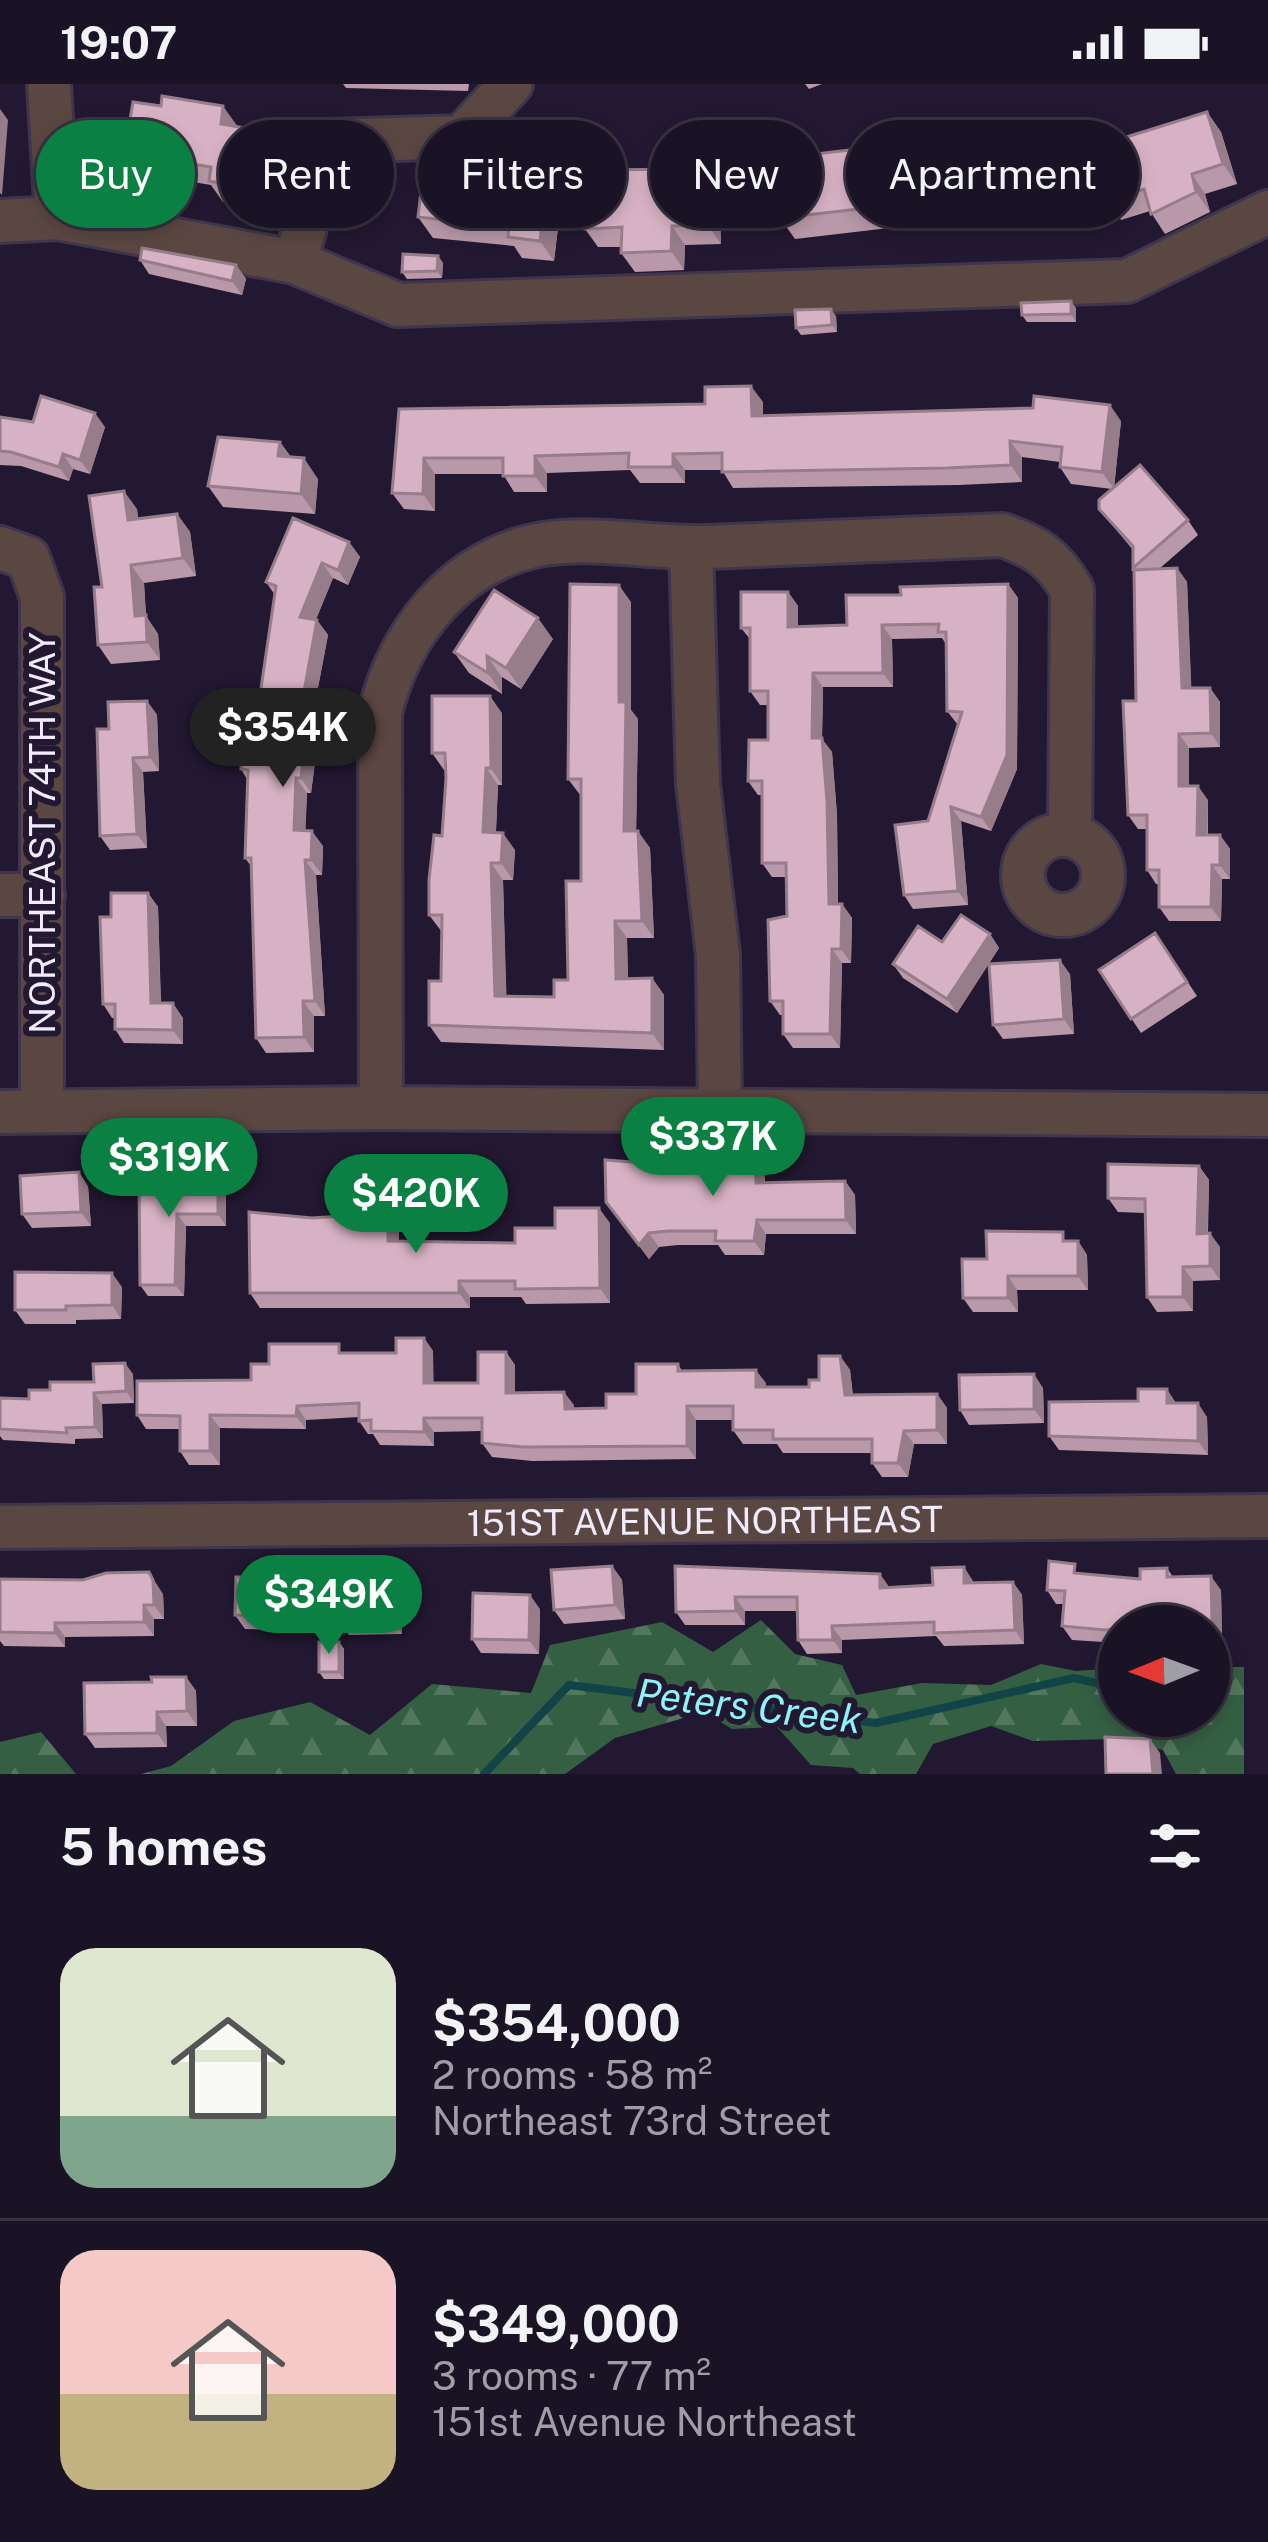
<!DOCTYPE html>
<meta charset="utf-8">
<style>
:root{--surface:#1a1225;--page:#272032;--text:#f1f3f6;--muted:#9f9ea7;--line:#383242;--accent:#0b8043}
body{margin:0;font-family:"Public Sans",sans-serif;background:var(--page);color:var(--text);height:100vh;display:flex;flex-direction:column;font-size:45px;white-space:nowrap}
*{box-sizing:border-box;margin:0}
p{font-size:39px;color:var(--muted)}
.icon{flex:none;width:66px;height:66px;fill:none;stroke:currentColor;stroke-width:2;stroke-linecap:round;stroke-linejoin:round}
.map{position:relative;height:1690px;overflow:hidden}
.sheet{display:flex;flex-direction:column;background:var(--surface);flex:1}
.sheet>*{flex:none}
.hud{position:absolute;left:36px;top:36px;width:1197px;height:108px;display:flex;gap:24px}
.needle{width:78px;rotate:269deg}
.fabs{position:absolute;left:1098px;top:1521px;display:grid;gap:24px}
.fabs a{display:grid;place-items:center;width:132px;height:132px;border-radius:50%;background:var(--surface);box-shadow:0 6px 18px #0003,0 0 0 3px var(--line);font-size:60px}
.price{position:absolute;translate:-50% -102px;padding:0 27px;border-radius:42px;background:var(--accent);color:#fff;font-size:39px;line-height:78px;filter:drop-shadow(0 3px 6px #0008)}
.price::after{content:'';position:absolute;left:50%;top:72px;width:36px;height:27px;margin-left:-18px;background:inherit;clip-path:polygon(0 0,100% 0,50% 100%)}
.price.selected{background:#222;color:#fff}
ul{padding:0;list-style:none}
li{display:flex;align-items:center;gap:36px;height:300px;padding:0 60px}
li+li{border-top:3px solid var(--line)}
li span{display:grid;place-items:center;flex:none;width:336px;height:240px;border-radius:36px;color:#555}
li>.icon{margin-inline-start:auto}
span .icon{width:144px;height:144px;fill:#fffc;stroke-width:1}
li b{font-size:51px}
h2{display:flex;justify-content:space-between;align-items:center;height:144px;padding:0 60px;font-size:51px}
.chip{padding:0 42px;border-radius:54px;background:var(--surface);box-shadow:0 6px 18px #0003,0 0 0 3px var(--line);font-size:42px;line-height:108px}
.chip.selected{background:var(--accent);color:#fff}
.status{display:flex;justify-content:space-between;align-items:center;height:84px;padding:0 60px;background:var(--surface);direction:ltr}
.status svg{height:33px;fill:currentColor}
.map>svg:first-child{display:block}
</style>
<div class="status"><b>19:07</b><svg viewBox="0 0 49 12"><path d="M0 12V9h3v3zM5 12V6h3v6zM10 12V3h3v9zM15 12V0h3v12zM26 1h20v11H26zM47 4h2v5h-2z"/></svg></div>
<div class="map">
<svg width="1268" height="1690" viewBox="0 0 1268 1690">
<defs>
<pattern id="forest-firs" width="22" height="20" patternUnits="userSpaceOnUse" patternTransform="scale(3)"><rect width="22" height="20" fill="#355f43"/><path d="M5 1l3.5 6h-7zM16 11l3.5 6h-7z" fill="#53765f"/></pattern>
</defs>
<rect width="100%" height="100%" fill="#221831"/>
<path fill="url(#forest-firs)" d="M761 1536 795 1570 842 1581 856 1611 922 1599 991 1601 1041 1580 1076 1587 1119 1584V1632H1209V1583H1244V1690H1176L1163 1666 1112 1655 1033 1657 991 1642 933 1660 916 1690H860L853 1684 811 1681 777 1643 732 1645 704 1628 615 1654 565 1690H141L171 1682 234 1637 310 1618 370 1651 432 1600 531 1609 550 1561 662 1538 713 1568Z
M41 1648 76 1690H0V1658Z"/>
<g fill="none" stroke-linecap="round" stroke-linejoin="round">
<path stroke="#114447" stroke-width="8" d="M484 1690 569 1601 876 1639 1074 1594 1119 1604"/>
<defs>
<g id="minor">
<path d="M49 0 57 134"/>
<path d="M0 137 57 134 295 178 398 221 1127 197 1268 128"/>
<path d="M295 178 330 57 462 53 511 0"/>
<path d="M691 463 698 700 718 871 720 1026"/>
<path d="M0 464 28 474 42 513V1027"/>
<circle cx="1063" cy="791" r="40"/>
<path d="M0 811H43"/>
<path d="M381 1024 380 629C399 551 452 481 533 462 588 450 652 465 708 463 806 459 904 455 1002 451 1035 462 1054 474 1072 506L1070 751"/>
<path d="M0 1028 381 1024 1268 1031"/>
<path id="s1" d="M0 1443 1268 1432"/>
</g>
</defs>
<use href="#minor" stroke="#3f364e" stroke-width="48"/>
<use href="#minor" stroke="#5b4742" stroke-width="42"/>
</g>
<path fill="#b999a9" d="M343 0H469L468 7 346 4Z
M805 0H822L809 5Z
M1207 28 1221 48 1237 100 1205 110 1210 128 1165 150 1150 127 1121 136 1107 116Z
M238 43 266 66 257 124 223 118 211 101 139 89 124 69Z
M1062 68 1076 88 1077 141H952L949 137 795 155 780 134 875 76Z
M516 80 528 97 546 99 561 119 554 177 522 174 514 162 433 154 418 133 453 84Z
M719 104 721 160 685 161 684 186 635 188 621 169 622 163H598L585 145Z
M438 172 443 179 442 194 407 195 402 188Z
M140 176 236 181 246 195 242 211 149 190Z
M1076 224V238H1027L1022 231Z
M836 232 837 248 801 251 796 244Z
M763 318V332L1121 337 1114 403 1188 436 1198 451 1159 485 1177 484 1187 498 1191 604H1210L1220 618V663L1189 664V702L1208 716V751H1220L1230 765V795H1222L1221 837H1169L1159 823V800H1156L1147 786V745H1138L1128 731 1136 617 1133 466 1099 425 1112 405 1071 400 1060 383V378L1022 373V398L959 401 733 404 722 386H685V399H640L630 386 547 389V408H514L503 390H435V427L404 425 392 409 399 325Z
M0 333 33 338 105 343 90 390 73 385 69 397 21 382 0 381Z
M280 358 291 373 318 395 315 430 223 423 208 402Z
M137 425 138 435 177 430 190 448 196 492 144 499 146 532 158 550 160 576 111 580 98 561 102 503Z
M349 458 360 473 348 501 333 494 316 535 328 551 313 630 320 640 311 709H307L305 746 323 762 322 791H316L325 932H314V968L266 969 256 954 251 782 245 774 247 695 241 685 259 618 275 511 266 498Z
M1008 500 1018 514 1017 685 991 747 961 737 968 821 913 825 904 811 958 641 947 627 946 560 942 554 892 555 893 603H823L822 655 832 668 837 731 838 820H842L852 834 851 879H842L840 964H793L783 950V931H780L770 917 787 832 786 793H772L762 779V711H758L748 697 768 656V621H760L750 607V555L741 544 788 508 798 522V542L847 541 901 511Z
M631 518V626L638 635 636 747 650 764 654 854H627L628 895 652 894 664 911V966L441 958 429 941 441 897 442 848 429 831 442 752 446 686H444L432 669 502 629V701H498L496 748 515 766 513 796H503L506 912 554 913 568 896 581 797V712L568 695Z
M553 555 521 605 502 593V610L469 589 454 568Z
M147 617 157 631 159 687 143 688 147 764 110 766 100 752 109 645Z
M148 809 158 823 161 919 183 934V960L124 959 115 945V934H112L103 920 111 833Z
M1155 849 1197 912 1141 949 1099 886Z
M990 850 999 864 957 929 903 894 893 880 942 858Z
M1070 890 1074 950 1003 955 993 941Z
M1199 1082 1209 1096 1208 1149 1220 1163V1196L1193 1197V1227L1157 1228 1147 1213 1145 1129 1118 1128 1108 1114Z
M765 1087V1099L845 1097 855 1111 856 1150H766L764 1171H725L718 1161H678L659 1163 649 1175 606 1118Z
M218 1091 226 1103V1142H186L184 1212H148L140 1201 139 1094Z
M88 1102 91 1142 32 1144 22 1130Z
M388 1129 399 1144V1158L515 1159 555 1144 610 1139V1219L526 1220 521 1213H470V1224H260L250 1209Z
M1069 1157H1078L1087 1171 1088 1206H1017L1018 1228H973L963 1214 987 1175Z
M122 1203 121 1235 76 1236V1240H25L15 1226Z
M424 1254 433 1267V1299H478L506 1268 515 1281V1309L574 1321V1325L606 1324 636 1310 678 1280 682 1287 766 1299V1303H809L819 1296 840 1272 850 1286 853 1311 937 1310 947 1324V1360H914L908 1393H882L872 1379V1369H783L777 1360H743L733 1346V1336H696V1375L532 1377 492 1373 482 1359V1347L434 1348V1362L380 1361 373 1350H368L359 1337V1333L306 1336V1345L220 1344V1381H189L180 1367V1345H146L137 1331 251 1296 269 1280 345 1269H396Z
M133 1290 134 1319 102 1320 103 1354 75 1355V1360L3 1356 0 1352V1314L29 1315 50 1306Z
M1043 1304 1044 1339 969 1341 960 1326Z
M1176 1319 1207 1333 1208 1371 1059 1366 1049 1352Z
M612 1482 622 1496 625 1535 564 1540 554 1526Z
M675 1482 889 1503 933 1501 964 1483 973 1499 1013 1498 1022 1511 1024 1560 944 1562 936 1552 842 1556V1569L807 1570 798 1556 797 1527H745V1541H685L676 1528Z
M1167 1484 1173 1493 1221 1506 1222 1554H1209V1542H1119V1559L1072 1556 1062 1542 1064 1520H1056L1047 1506 1082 1490 1140 1495Z
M291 1494 301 1508 300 1546 245 1545 235 1531Z
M0 1495 163 1510 164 1535H154V1552L65 1553V1563L4 1562 0 1557Z
M391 1498 400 1512 402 1550 349 1551 339 1537Z
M540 1525 539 1570 481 1569 472 1555Z
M339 1558 344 1565V1595H324L319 1588Z
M186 1593 196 1607 197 1642H166L167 1663 95 1664 85 1650 152 1598Z"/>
<path fill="#967d89" d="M223 22 238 43 221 40Z
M0 25 8 36 2 111 0 109Z
M1207 28 1221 48 1237 100 1223 80Z
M251 45 266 66 257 124 242 103Z
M1062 68 1076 88 1077 141 1063 120Z
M516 80 531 101 515 95Z
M706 85 719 104 721 160 708 141Z
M1192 90 1205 110 1210 128 1196 108Z
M546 99 561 119 554 177 540 157Z
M672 142 685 161 684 186 671 167Z
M438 172 443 179 442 194 437 187Z
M236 181 246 195 242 211 232 197Z
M1071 217 1076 224V238L1071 230Z
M831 225 836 232 837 248 832 241Z
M751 302 763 318V349L752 332Z
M1110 321 1121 337 1114 405 1102 388Z
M95 329 105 343 90 390 80 376Z
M1010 357 1022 373V398L1011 381Z
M280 358 295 379 278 372Z
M63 370 73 385 69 397 59 383Z
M673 370 685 386V399L673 383Z
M535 372 547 389V408L535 392Z
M304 374 318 395 315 430 301 410Z
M424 374 435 390V427L423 410Z
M124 407 137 425 141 455 128 436Z
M177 430 190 448 196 492 183 474Z
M349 458 360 473 348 501 338 486Z
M322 479 333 494 311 548 300 533Z
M131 481 144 499 146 532 158 550 160 576 147 558 135 532Z
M1177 484 1187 498 1192 618 1182 604Z
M1008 500 1018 514 1017 685 991 747 981 733Z
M619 501 631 518V626L638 635 636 764 624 747 619 618Z
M788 508 798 522V557L788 543Z
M538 534 553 555 521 605 506 584Z
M317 536 328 551 313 630 320 640 311 709 301 694V624Z
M882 541 892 555 893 603 883 589Z
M487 572 502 593V610L488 589Z
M813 589 823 603 822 655 832 668 837 731 838 834 829 820 812 654Z
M1210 604 1220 618V663L1211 649Z
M490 612 502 629V701L491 684Z
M147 617 157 631 159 687 150 673Z
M1179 650 1189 664V716L1179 702Z
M133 674 143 688 147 764 137 750Z
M486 684 498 701 495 765 483 748Z
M296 694 307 709 305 761 294 746Z
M1198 702 1208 716 1207 765 1197 751Z
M951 723 961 737 968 821 958 807Z
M312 747 323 762 322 791 311 776Z
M638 747 650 764 654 854 642 837Z
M503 749 515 766 513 796 501 779Z
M1220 751 1230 765V795L1220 781Z
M305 776 316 791 325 932 315 917Z
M491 779 503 796 507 929 495 912Z
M1212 781 1222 795 1221 837 1211 823Z
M148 809 158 823 161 933 151 919Z
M842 820 852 834 851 879 841 865Z
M615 837 627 854 628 912 616 895Z
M990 850 999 864 957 929 947 915Z
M832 865 842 879 840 964 830 950Z
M1060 876 1070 890 1074 950 1064 935Z
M652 894 664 911V966L652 949Z
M303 917 314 932V968L304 953Z
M173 919 183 934V960L173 946Z
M755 1073 765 1087V1113L756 1099Z
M1199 1082 1209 1096 1207 1164 1197 1150Z
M79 1088 88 1102 91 1142 81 1128Z
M218 1091 226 1103V1142L218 1130Z
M845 1097 855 1111 856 1150 846 1136Z
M599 1124 610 1139V1219L600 1204Z
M388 1129 399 1144V1173L388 1157Z
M177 1130 186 1142 184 1212 175 1201Z
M757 1136 766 1150 764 1171 754 1157Z
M649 1149 659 1163 649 1175 639 1161Z
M1210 1149 1220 1163V1196L1210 1182Z
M1078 1157 1087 1171 1088 1206 1078 1192Z
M1183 1183 1193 1197V1227L1183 1213Z
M112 1189 122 1203 121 1235 112 1221Z
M1008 1192 1017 1206 1018 1228 1008 1214Z
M459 1197 470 1213V1224L459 1209Z
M424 1254 433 1267 434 1313 424 1299Z
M506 1268 515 1281V1323L506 1309Z
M840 1272 850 1286 854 1325 845 1311Z
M125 1279 133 1290 134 1319 126 1307Z
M756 1286 766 1299V1317L756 1303Z
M1034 1290 1043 1304 1044 1339 1034 1325Z
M1167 1305 1176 1319H1167Z
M564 1308 574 1321V1339L565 1325Z
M94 1309 102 1320 103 1354 95 1343Z
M937 1310 947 1324V1360L937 1346Z
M1198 1319 1207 1333 1208 1371 1198 1357Z
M297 1322 306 1336V1345L296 1332Z
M687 1322 696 1336V1375L687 1362Z
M210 1331 220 1344V1381L210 1367Z
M424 1334 434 1348V1362L424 1348Z
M904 1347 914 1360 908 1393 898 1379Z
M612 1482 622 1496 625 1535 615 1521Z
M964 1483 973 1497 974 1513 964 1499Z
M149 1488 163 1510 164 1535 154 1521Z
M880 1490 890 1504H880Z
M1211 1492 1221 1506 1222 1554 1212 1540Z
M291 1494 301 1508 300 1546 290 1532Z
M391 1498 400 1512 402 1550 392 1536Z
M1013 1498 1022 1511 1024 1560 1015 1546Z
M530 1511 540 1525 539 1570 529 1556Z
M735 1513 745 1527V1541L736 1527Z
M144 1521 154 1535V1552L144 1538Z
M55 1539 65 1553V1563L55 1549Z
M832 1542 842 1556V1569L833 1556Z
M339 1558 344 1565V1595L339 1588Z
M186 1593 196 1607 197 1642 187 1627Z
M157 1628 166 1642 167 1663 157 1649Z
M1150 1655 1160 1669 1162 1690H1153Z"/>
<path fill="#d7b2c4" stroke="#967d89" stroke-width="3" d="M162 12 223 22 221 40 251 45 242 103 209 97 211 83 124 69 133 18 161 22Z
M1207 28 1223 80 1192 90 1196 108 1151 130 1144 105 1107 116 1091 64Z
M867 64 869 76 1062 68 1063 120H938V116L780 134 775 87 808 83 807 71Z
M455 74 516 80 515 95 546 99 540 157 508 153 509 143 418 133 424 81 453 84Z
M706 85 708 141 672 142 671 167 621 169 622 143 585 145 583 86Z
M142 164 236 181 232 197 140 176Z
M403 170 438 172 437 187 402 188Z
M1071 217V230L1022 231 1021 219Z
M831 225 832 241 796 244 795 226Z
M751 302 752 332 1033 324 1034 312 1110 321 1102 388 1060 383 1062 363 1010 357 1011 381 947 384 722 388V369L673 370V383H628L629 369 535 372V392H503V374H424L423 410 392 409 399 325 705 320V303Z
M41 312 95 329 80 376 63 370 59 383 11 368 0 367V333L33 338Z
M218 353 280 358 278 372 304 374 301 410 208 402Z
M1140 381 1188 436 1133 484V462L1099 425V416Z
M124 407 128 436 177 430 183 474 131 481 135 532 146 531 147 558 98 561 94 503H102L89 412Z
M293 434 349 458 338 486 322 479 300 533 317 536 301 624 309 625 301 694H296L294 746 312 747 311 776H305L315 917H303L304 953 256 954 251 774H245L248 686 241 685 247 617 259 618 276 502 266 498Z
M1177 484 1182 604H1210L1211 649 1179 650V702H1198L1197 751H1220V781H1212L1211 823H1159V786H1147V731H1128L1123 617H1136L1134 486Z
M570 500 619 501V618H626L624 747H638L642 837H615L616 895 652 894V949L429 941V897H441L442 831H429V796L434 751 442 752 446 694 445 669H432V612H490L491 684H486L483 748 503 749 501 779H491L495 912 554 913V896H568L566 797H581V695H568Z
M1008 500 1007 671 981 733 951 723 958 807 904 811 895 741 928 737 962 628 947 627 946 548H938L939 540 882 541 883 589H813L812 654H822L827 717 829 820H842L841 865H832L830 950H783V917H770L768 836 787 832 786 779H762V697H748L749 656H768V607H750V544H741V508H788V543L847 541 846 511H901L900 503Z
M494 506 538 534 506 584 487 572 488 589 454 568Z
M147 617 150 673 133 674 137 750 100 752 97 645H109L108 618Z
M111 809H148L151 919H173V946L115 945V920H103L100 833H111Z
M961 831 990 850 947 915 893 880 918 842 942 858Z
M1155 849 1187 898 1131 935 1099 886Z
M1060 876 1064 935 993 941 989 880Z
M755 1073 756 1099 845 1097 846 1136H757L754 1157H715L716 1147H668L649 1149 639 1161 606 1118 605 1076 694 1083 713 1080V1074Z
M1108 1080 1199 1082 1197 1150 1210 1149V1182L1183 1183V1213H1147L1145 1115 1108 1114Z
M79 1088 81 1128 22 1130 20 1092Z
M218 1091V1130H177L175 1201H140L139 1094Z
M555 1124H599L600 1204 515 1205V1197H459V1209H250L249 1128 312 1134 388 1129V1157L515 1159V1144H555Z
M986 1147 1063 1148V1157H1078V1192H1008V1214H963L962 1175H987Z
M15 1188 112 1189V1221L66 1222V1226H15Z
M396 1254H424V1299H478V1268H506V1309L564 1308 565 1325 606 1324V1310H636V1280H678V1287L756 1286V1303H809V1296H819V1272H840L845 1311 937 1310V1346L904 1347 898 1379H872V1355H773V1346H733V1322H687V1362L523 1363 482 1359V1334H424V1348L371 1347V1336L359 1337V1319L297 1322 296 1332 210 1331V1367H180V1332L137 1331V1297L251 1296V1280H269V1260H339V1269H396Z
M125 1279 126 1307 94 1309 95 1343 66 1344 67 1349 0 1345V1314L29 1315V1306H50V1298H94L93 1280Z
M1034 1290V1325L960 1326 959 1291Z
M1138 1305H1167V1319H1198V1357L1049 1352V1318L1138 1317Z
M1049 1477 1075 1480 1074 1489 1140 1495V1485L1167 1484V1493L1211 1492 1212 1540 1119 1542V1545L1105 1546 1062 1542 1065 1507 1047 1506Z
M612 1482 615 1521 554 1526 551 1486Z
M675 1482 880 1490V1504L933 1501 932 1484 964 1483V1499L1013 1498 1015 1546 934 1549V1538L832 1542 833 1556H798L797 1513H735L736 1527 676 1528Z
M149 1488 153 1496 154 1521H144V1538L55 1539V1549L0 1548V1495L83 1496 106 1489Z
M236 1493 291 1494 290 1532 235 1531Z
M391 1498 392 1536 339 1537 338 1501Z
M473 1509 530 1511 529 1556 472 1555Z
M319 1558H339V1588H319Z
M151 1593H186L187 1627 157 1628V1649L85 1650 84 1599 152 1598Z
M1105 1653 1150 1655 1153 1690H1106Z"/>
<g text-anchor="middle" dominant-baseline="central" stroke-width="12" stroke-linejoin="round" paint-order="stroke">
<g font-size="36" fill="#f1ebfd" stroke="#221831">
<text transform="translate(42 749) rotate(-90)">NORTHEAST 74TH WAY</text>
<text stroke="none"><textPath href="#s1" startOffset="705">151ST AVENUE NORTHEAST</textPath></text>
</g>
<g font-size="39" font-style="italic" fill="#8ff4fa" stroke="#221831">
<text transform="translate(749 1622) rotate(7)">Peters Creek</text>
</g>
</g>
</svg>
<div class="fabs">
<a><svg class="needle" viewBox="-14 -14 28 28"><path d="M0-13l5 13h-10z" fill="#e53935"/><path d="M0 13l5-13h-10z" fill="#9f9ea7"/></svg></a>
</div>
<b class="price selected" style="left:283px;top:706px">$354K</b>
<b class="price" style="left:713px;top:1115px">$337K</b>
<b class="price" style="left:169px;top:1136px">$319K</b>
<b class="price" style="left:416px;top:1172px">$420K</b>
<b class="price" style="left:329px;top:1573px">$349K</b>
<div class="hud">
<a class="chip selected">Buy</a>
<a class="chip">Rent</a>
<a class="chip">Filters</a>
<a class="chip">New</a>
<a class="chip">Apartment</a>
</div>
</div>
<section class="sheet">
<h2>5 homes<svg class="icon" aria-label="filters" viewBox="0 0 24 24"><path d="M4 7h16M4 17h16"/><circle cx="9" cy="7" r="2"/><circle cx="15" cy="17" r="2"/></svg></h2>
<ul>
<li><span style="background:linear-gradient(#dfe7d0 70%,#7fa58c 0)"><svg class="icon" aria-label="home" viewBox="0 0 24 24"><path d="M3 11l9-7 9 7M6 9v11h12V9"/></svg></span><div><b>$354,000</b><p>2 rooms · 58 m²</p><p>Northeast 73rd Street</p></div></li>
<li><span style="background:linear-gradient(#f6c9c9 60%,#c2b280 0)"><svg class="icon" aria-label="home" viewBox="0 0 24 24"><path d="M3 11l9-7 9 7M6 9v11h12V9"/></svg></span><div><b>$349,000</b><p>3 rooms · 77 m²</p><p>151st Avenue Northeast</p></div></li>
</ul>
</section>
